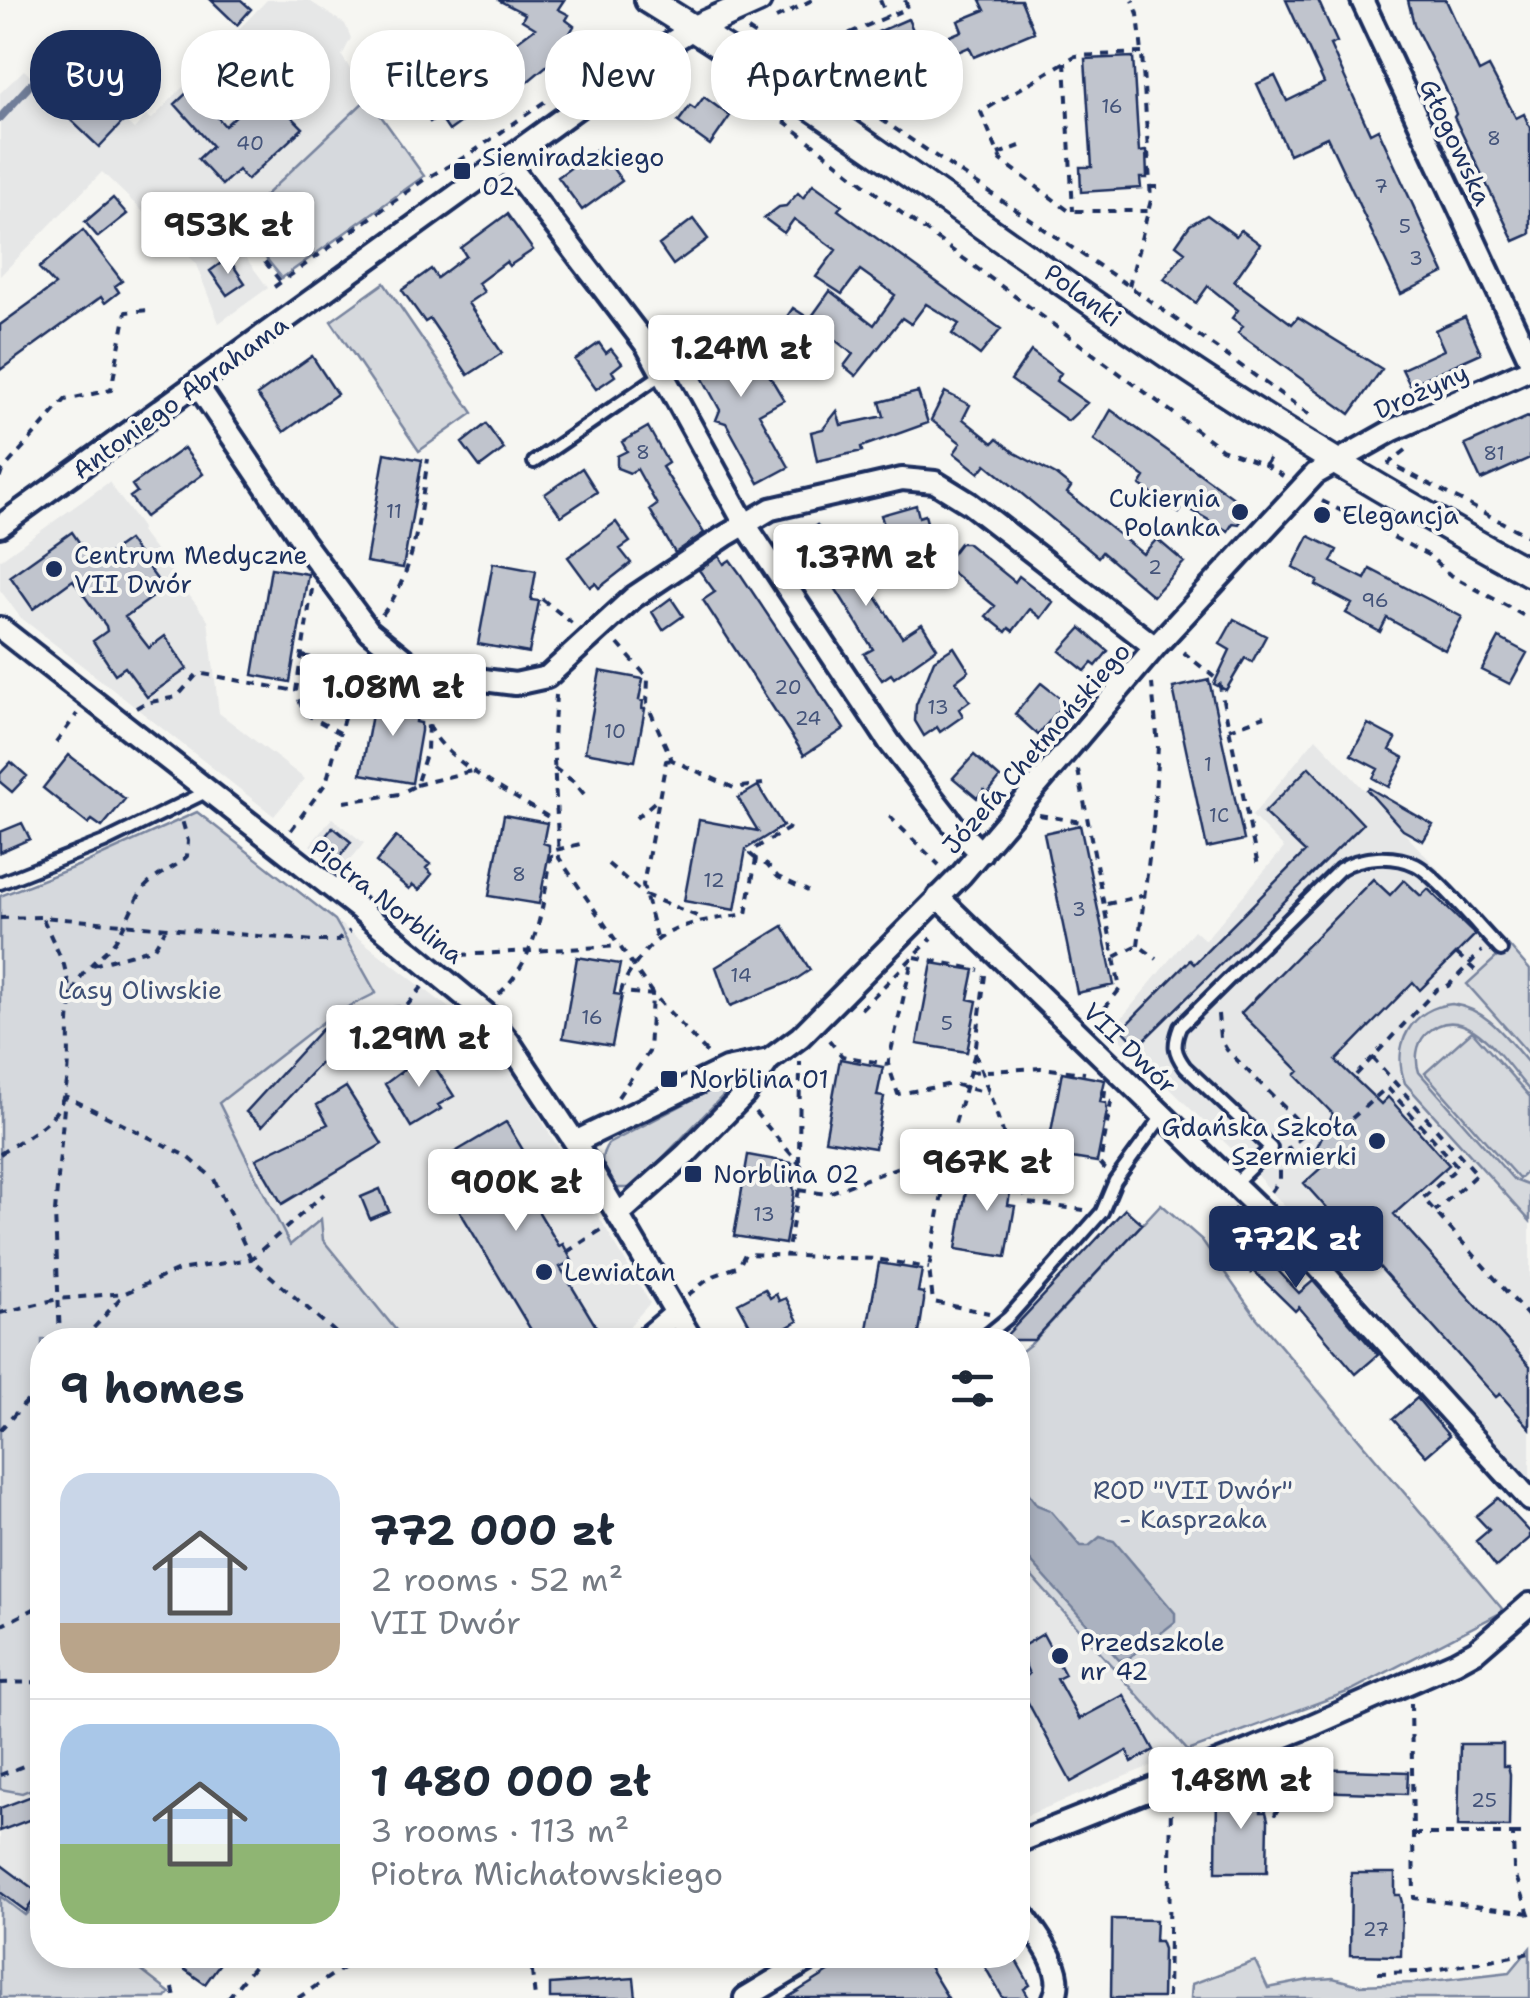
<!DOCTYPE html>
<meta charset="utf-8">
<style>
:root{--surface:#fff;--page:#f2f2f3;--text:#1f2937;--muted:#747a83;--line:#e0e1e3;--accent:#1b2f5e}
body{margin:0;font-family:"Shantell Sans",sans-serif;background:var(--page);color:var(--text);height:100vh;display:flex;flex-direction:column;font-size:38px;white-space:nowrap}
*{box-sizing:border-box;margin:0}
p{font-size:32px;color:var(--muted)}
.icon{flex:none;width:55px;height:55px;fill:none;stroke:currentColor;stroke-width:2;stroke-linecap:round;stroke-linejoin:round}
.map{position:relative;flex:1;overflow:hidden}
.drawer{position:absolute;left:30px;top:1328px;width:1000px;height:640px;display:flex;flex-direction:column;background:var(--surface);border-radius:40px;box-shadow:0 5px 15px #0003}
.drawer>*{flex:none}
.hud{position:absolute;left:30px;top:30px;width:1000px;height:90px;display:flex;gap:20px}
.price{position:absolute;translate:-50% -85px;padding:0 22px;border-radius:10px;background:#fff;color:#222;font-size:32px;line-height:65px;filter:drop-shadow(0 2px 5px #0008)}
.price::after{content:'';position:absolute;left:50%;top:60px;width:30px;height:22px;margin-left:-15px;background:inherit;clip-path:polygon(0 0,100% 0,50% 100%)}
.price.current{background:var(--accent);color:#fff}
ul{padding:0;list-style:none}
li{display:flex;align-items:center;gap:30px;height:250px;padding:0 30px}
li+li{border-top:2px solid var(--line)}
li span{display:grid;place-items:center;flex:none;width:280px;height:200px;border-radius:30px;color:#555}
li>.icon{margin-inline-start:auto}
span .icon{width:120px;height:120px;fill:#fffc;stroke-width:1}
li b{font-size:42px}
h2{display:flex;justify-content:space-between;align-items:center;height:120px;padding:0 30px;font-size:42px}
.tag{padding:0 35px;border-radius:40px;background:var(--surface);box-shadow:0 5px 15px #0003;font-size:35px;line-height:90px}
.tag.current{background:var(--accent);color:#fff}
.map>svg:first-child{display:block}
</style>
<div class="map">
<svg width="1530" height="1998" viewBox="0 0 1530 1998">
<rect width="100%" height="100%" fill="#f6f6f2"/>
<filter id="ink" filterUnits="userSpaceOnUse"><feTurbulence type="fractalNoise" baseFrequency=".01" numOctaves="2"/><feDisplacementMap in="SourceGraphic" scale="20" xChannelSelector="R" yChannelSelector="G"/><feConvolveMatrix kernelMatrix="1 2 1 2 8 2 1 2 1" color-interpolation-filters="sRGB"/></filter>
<g filter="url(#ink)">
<path fill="#e6e7e7" d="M267 0H308L345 24 351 38 342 56 368 98 227 232 268 288 219 323 195 262 102 172 0 276V93L24 70 53 98 50 102 84 135 111 108 134 129 146 116 152 119Z
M109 482 142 528 140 531 208 620 219 713 305 779 274 816 20 617 0 590V560Z
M1316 738 1530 968V1480L1244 1161 1111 1031 1194 930 1205 940 1284 848 1252 816Z
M332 818 364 843 342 871 310 845Z
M335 920 475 1028 515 1075 650 1303 617 1340H404L323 1240 315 1221 291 1246 219 1102 332 1015 376 993Z
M1018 1561 1188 1751 1018 1819Z
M42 1785V1897L26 1915 0 1896V1789L22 1793Z"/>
<path fill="#d6d9dd" stroke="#78849e" stroke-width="2.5" d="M368 98 424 176 282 278 237 222Z
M384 283 473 413 419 451 331 321Z
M197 812 335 920 376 993 332 1015 219 1103 290 1245 321 1219 323 1240 404 1340H42V1785L22 1793 0 1789V896L85 863Z
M1509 946 1530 970V1055L1467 984Z
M1452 1004C1488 1009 1507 1039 1530 1065V1091C1506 1065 1465 994 1425 1035 1416 1045 1415 1060 1419 1072L1514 1180 1530 1186V1221L1405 1083C1391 1045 1411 1008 1452 1004Z
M1472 1031 1530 1097V1169L1519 1179 1425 1073Z
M732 1079 735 1083 644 1177 632 1188H614C605 1171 596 1161 608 1144Z
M1161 1204 1202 1240 1256 1317 1504 1611 1350 1691 1188 1751 1018 1561V1354L1032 1343Z
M0 1896 25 1915 42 1898V1955H121L170 1993 166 1998H0Z
M1530 1948V1998H1191L1192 1984 1255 1961 1268 1988 1309 1980 1333 1978 1359 1985 1414 1983 1510 1972Z"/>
<path fill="#abb2c0" stroke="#717e99" stroke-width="2.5" d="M1019 1480 1037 1505 1050 1510 1081 1546H1089L1100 1537 1114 1541 1175 1613V1622L1129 1658 1119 1660 1018 1547Z"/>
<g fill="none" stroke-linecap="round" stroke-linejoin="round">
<path stroke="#717e99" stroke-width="8" d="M0 118 31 84"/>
</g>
<path fill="#c0c4cd" stroke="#1b2f5e" stroke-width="2.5" d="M211 0H241L251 9 237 25Z
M498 0H564L558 9 569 15 566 20 574 26 566 40 573 44 503 102 479 70 535 28 522 20 525 14Z
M980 0H1021L1034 32 974 57 969 47 939 60 919 87 910 89 901 85 895 78 898 67 890 64 878 32 908 19 921 48 962 31 958 21 985 10Z
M1286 0H1318L1337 42 1330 45 1370 133 1378 129 1444 273 1401 294 1327 137 1289 154 1257 84 1275 76 1287 101 1324 83Z
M1408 0H1446L1479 72 1489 67 1516 118 1524 114 1530 128V234L1514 241 1454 117 1456 114 1445 87 1414 24Z
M116 54 141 79 126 95 137 107 99 147 59 109Z
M458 55 480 86 456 103 467 118 449 131 439 116 430 122 414 98 425 90 419 82Z
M1133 57 1139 152 1146 151 1147 178H1140L1141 188 1081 192 1080 167H1092L1085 59Z
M192 88 225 126 261 92 279 111 283 108 303 128 247 180 238 170 222 185 198 159 212 146 175 104Z
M704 97 730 116 710 145 678 122 690 106 695 109Z
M598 148 622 181 582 210 558 177Z
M813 184 842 205 838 210 1001 329 980 355 952 334 959 324 926 304 911 324 902 318 856 376 844 366 853 354 826 333H809L806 339 782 324 793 308 810 319 830 291 874 325 895 295 860 270 842 294 816 277 836 250 794 219 784 233 764 218 779 207 786 206 798 193 803 198Z
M113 198 127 214 98 237 85 222Z
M507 214 533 250 509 266 506 262 478 283 484 292 468 303 502 353 468 375 430 319 425 322 402 290 431 269 437 278 466 256 461 248Z
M1207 215 1236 236 1241 230 1260 244 1234 281 1292 324 1298 317 1382 369 1350 414 1238 333 1243 326 1232 318 1238 310 1208 286 1196 303 1164 279 1185 252 1176 245 1190 225Z
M693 219 708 239 673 265 659 245Z
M83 230 122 281 115 286 119 292 105 303 101 297 0 370V325L55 285 39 268Z
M228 258 245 283 227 295 210 271Z
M1465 317 1481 353 1410 385 1402 369 1444 350 1435 330Z
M709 326 732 369 756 351 773 365 766 370 784 400 759 414 789 467 759 483 726 423 716 420 720 410 682 340Z
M599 343 606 353 611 349 622 363 612 371 615 376 596 389 575 360Z
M1031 351 1061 373 1056 381 1087 403 1068 421 1011 380Z
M312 356 337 394 284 432 257 395Z
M918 392 928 423 861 447 862 451 817 461 811 432 823 429 837 411 841 425 884 416 880 402Z
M945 392 970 405 963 419 993 443 997 439 1015 453 1056 475 1071 487 1067 493 1143 554 1157 539 1184 562 1153 596 1102 552 1098 557 986 464 979 473 954 453 961 443 931 420Z
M1111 410 1249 509 1239 524 1233 523 1228 531 1184 506 1179 513 1140 485 1145 477 1094 440Z
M1530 416V458L1481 480 1465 445Z
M486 424 504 449 480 467 462 443Z
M648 427 668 463 662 467 704 533 675 553 650 510 657 505 637 469 630 473 617 468V456L627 451 622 442Z
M184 448 203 474 145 517 130 497 137 492 132 485Z
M385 453 422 460 403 568 366 562Z
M582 468 597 492 561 516 545 494Z
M916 505 919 517 925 515 930 533 853 555 851 552 885 529 881 515Z
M616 522 630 542 620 549 631 563 599 588 595 583 590 587 568 557Z
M817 525 839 560 848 554 902 637 922 624 937 648 894 678 891 674 882 680 864 654 873 649 839 594 817 561 808 568 791 542Z
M72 532 94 564 128 540 164 589 125 617 149 648 165 636 187 669 147 697 125 667 115 674 93 641 107 631 106 626 73 580 33 609 10 576Z
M1309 536 1337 550 1331 562 1365 579 1370 569 1462 617 1445 650 1387 618 1380 632 1346 613 1352 604 1316 585 1318 581 1293 567Z
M960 543H967L1015 582 1019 576 1053 602 1041 618 1030 609 1013 631 1009 628 1006 632 986 616 995 606 943 565Z
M719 556 724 564 730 560 741 575 844 729 804 755 703 600 715 592 699 570Z
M493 563 536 571 531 600 539 601 529 653 478 644Z
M271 568 308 574 290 682 253 675Z
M671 598 683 616 663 630 652 612Z
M1234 619 1266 636 1252 662 1245 658 1226 690 1214 684 1230 650 1220 644Z
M1081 628 1108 651 1096 666 1092 663 1085 671 1060 651Z
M1499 638 1527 653 1510 684 1482 670Z
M954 647 969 671 956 681 970 701 959 709 963 716 940 732 937 727 924 736 915 721 916 705 934 660Z
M600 671 643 679 639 700 643 701 642 709H645L635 761 585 752Z
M1209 680 1244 840 1207 848 1173 688Z
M1041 683 1065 702 1038 735 1015 714Z
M376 693 419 701 416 722 421 723V731L412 783 361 774Z
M1368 724 1396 739 1390 750 1404 758 1389 787 1373 778 1378 769 1351 755Z
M69 755 125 799 102 827 92 820 88 824 43 788Z
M974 755 1000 778 988 793 984 790 977 798 953 778Z
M11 762 27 776 12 792 0 782V774Z
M1309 767 1363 824 1138 1046 1122 1029 1190 960 1194 964 1305 852 1264 813Z
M758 786 783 826 746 849 735 910 684 901 699 820 758 831 738 798Z
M1369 788 1433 825 1423 841 1403 830 1367 790Z
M504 815 547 823 543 843 549 845V853L539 904 489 896Z
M22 823 30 839 0 852V832Z
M1080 825 1114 985 1077 993 1044 833Z
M333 827 351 842 339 858 320 843Z
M396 837 430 864 426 868 432 874 419 890 413 885 409 889 376 862Z
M1373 879 1390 895 1404 880 1421 896 1428 889 1475 935 1420 990 1413 982 1336 1061 1381 1104 1388 1097 1449 1165 1394 1214 1530 1366V1428L1500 1394 1496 1397 1304 1183 1322 1167 1312 1157 1333 1114 1295 1075 1299 1071 1241 1013Z
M783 926 810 970 795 980 730 1006 716 967Z
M577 957 620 964 614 994 622 995 612 1046 563 1038Z
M932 963 974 970 968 999 977 1001 967 1052 917 1044Z
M333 1017 349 1032 262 1126 246 1112Z
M426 1053 454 1096 438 1105 441 1109 411 1127 385 1084Z
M840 1059 883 1067 877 1096 884 1097 875 1148 825 1140Z
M1062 1072 1105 1080 1100 1102 1106 1103 1107 1111 1097 1162 1047 1154Z
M346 1087 382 1144 282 1204 256 1159 328 1124 317 1105Z
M506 1122 538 1175 522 1184 559 1246 563 1244 572 1261 560 1267 600 1333 590 1340H537L434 1168 435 1164Z
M748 1155 792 1163 788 1183 793 1184 794 1193 785 1244 734 1236Z
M970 1168 1013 1175 1008 1205 1015 1206 1006 1257 956 1249Z
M380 1189 389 1211 370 1219 361 1197Z
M1125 1209 1142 1224 1034 1340H1002Z
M1234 1209 1275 1248 1272 1252 1280 1260 1274 1266 1299 1293 1313 1281 1378 1355 1356 1374 1299 1307 1295 1311 1253 1270 1251 1273 1233 1254 1236 1251 1214 1229Z
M879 1263 922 1270 918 1292 924 1293V1301L918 1340H865Z
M765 1289 770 1298 776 1294 779 1301 786 1298 798 1321 786 1328 792 1340H758L738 1303Z
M1417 1398 1449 1436 1426 1456 1393 1419Z
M1498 1498 1530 1532V1538L1496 1567 1476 1541 1489 1530 1476 1516Z
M1043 1634 1065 1675 1057 1679 1079 1719 1124 1695 1154 1750 1132 1762 1127 1751 1071 1782 1018 1684 1029 1674 1018 1649Z
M1460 1744H1503V1766H1508L1510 1774 1509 1827 1458 1826Z
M1312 1769 1408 1772 1407 1794 1311 1791Z
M1217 1790H1260L1261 1812H1266L1268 1820 1267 1872H1216Z
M42 1792V1815L0 1831V1808Z
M0 1864 39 1893 26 1911 0 1892Z
M1351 1873H1395V1895H1400L1402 1903 1401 1956 1350 1955Z
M1112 1919 1156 1920 1155 1941H1160L1163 1949 1162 1998H1111Z
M164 1955H226L205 1984Z
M856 1955H922L948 1998H787Z
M978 1955H1013L1030 1985 1024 1989 1029 1998H1003Z
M634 1978 636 1998H550V1984Z"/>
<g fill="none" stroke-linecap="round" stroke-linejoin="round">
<defs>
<path id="service" d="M534 462 662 374
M0 883 104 842 206 792
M1234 1184 1271 1148 1185 1067C1174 1052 1173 1045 1180 1027L1340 869C1360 856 1394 854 1416 865 1435 874 1483 932 1501 950
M981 1340 1009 1317 1102 1212 1115 1181 1163 1115"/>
<path id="minor" d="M1362 0 1530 360
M506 161 647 346 745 524 890 743 956 828 981 853
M198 386 303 542 369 631 411 665 429 673 515 684 547 677 634 597 725 536 771 509 902 479 935 482 969 503 1155 647
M0 526 646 58 693 29
M0 628 358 908 485 1013 509 1042 575 1142 692 1340
M938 897 1311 1259 1530 1500
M575 1142 726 1069 769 1060
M619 1214 685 1155 745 1094 769 1060 800 1037 961 875 1155 647 1315 474 1393 430 1530 369
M644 1340 676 1313
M1018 1842 1308 1727 1456 1662 1476 1651 1530 1604
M1018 1907C1032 1930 1069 1969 1054 1998
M745 1998 817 1955"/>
<path id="tertiary" d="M648 0C816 104 973 221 1136 333 1262 420 1395 499 1530 573
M693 29 758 0"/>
</defs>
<use href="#service" stroke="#1b2f5e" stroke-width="18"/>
<use href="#minor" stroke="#1b2f5e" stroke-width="28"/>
<use href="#tertiary" stroke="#1b2f5e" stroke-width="32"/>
<path stroke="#1b2f5e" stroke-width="4" stroke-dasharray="8 8" stroke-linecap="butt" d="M880 0 887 17
M905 0 908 8 850 33 880 90 906 100 943 84 933 56 925 55
M776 18 812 0
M748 30 1129 286 1313 417
M632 40 638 27
M1142 53 1075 56 981 112 1001 160 1069 211H1148
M1065 62 1073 211
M771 111 895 208 1222 449 1265 465 1283 476
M998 154 1020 146
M1150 187H1165
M235 224 281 282
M1129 286 1151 200 1142 53 1138 14 1133 0
M274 287 425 179 470 154 550 98
M1406 450 1389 463 1530 537
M1265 465 1271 456
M0 477 2 471 65 400 111 390 126 312 149 310
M1322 501 1428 555 1449 574 1530 619
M312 589 296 691 304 713 340 733 361 653
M542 599 572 623
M382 615C417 570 419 513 428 459
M618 644 648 678 647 704 672 760 734 788 763 784
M1183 652 1219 681 1258 866
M303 656 357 668
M432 693C431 703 427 716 429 724 441 761 521 799 553 820
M556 695 553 739 559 858 652 993 708 1054
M136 708 145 703 177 697 198 673 296 691
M1229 729 1265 716
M56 743 77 714
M554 768 574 782 584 794
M1078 770 1120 989 1105 1008 1089 1016
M416 785 475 770
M344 802 400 794 416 785 427 751 428 722
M1039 815 1088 823
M889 816 939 865
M636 818 659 798
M291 830 326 783 340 733
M756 859 750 854 754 849 788 829 791 823
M608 864 645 895 704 919
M1107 904 1146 895
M0 918 42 917 315 941H337L350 931
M43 919 64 965 72 999
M656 937 643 885 666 761 672 760
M1138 945 1153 827 1158 746 1152 684
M1457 954 1478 973
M460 955 620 946
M915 957 979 970
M1115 957 1138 945 1157 959
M93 965 154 948 165 930
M911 965 888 1064 898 1094 952 1084 988 1093
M985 975 975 1053 954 1127 929 1268 933 1302 989 1313
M499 994C539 956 543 903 552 851L580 844
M654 995 621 992C624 979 632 969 640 958 666 922 705 921 746 914L756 859 767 865 778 877 808 891
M392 1008 406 1007 422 987
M861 1009 932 938
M1218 1014 1220 1038 1227 1050 1308 1131 1287 1150
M829 1040 842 1056 886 1064
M975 1053 1028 1203 1084 1210
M1372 1057 1477 1174 1435 1211
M970 1072 1041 1068 1085 1073
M1356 1075 1437 989 1448 986 1482 951
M1105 1090 1104 1100 1111 1101
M618 1097 649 1052 652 996
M755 1112 803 1168 787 1254
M1340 1129 1387 1087 1458 1167 1423 1198 1530 1318
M0 1154C17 1142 42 1130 55 1113 82 1075 57 1020 79 980 88 964 104 955 115 941 127 924 132 903 145 887 157 874 174 869 187 856L188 841 182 820
M799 1163 800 1062
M1105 1170 1100 1164 1111 1102
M799 1190 826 1194 912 1162 932 1158 1017 1173
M1271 1192 1280 1179V1165
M567 1252 601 1230
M688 1295 711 1277 739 1266 745 1254 876 1259 929 1268
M0 1313 58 1299 125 1293 179 1270 251 1259 324 1194
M60 1340 55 1212 65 1096 187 1156 214 1179 251 1259 344 1340
M83 1340 123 1295
M0 1430 42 1385
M0 1626 42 1605
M0 1683 42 1682
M1411 1703 1414 1898 1529 1913
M1255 1773 1265 1790V1808L1275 1814 1293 1785 1305 1750
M0 1775 42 1759
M1413 1834H1513L1514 1870 1530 1917
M1513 1834H1527
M530 1955 535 1998
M148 1968 158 1955
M1378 1973 1423 1972 1530 1953
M173 1988 175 1998
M228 1998 263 1955
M298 1998 362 1955
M1168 1998 1171 1803"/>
<use href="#service" stroke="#f6f6f2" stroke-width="10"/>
<use href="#minor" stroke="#f6f6f2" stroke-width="20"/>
<use href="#tertiary" stroke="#f6f6f2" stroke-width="25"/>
</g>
</g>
<g fill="#1b2f5e" stroke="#f6f6f2" stroke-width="4">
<rect x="452" y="161" width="20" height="20" rx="5"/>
<circle cx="1240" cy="512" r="10"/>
<circle cx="1322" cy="515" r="10"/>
<circle cx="54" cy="569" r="10"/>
<rect x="659" y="1069" width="20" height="20" rx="5"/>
<circle cx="1377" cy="1141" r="10"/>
<rect x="683" y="1164" width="20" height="20" rx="5"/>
<circle cx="544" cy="1272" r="10"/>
<circle cx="1060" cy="1656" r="10"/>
</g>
<g text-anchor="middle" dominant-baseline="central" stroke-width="8" stroke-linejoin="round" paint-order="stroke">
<g font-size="20" fill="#44547a">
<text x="1112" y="106">16</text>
<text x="1494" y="138">8</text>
<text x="250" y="143">40</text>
<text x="1381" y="186">7</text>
<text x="1405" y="226">5</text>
<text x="1416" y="258">3</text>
<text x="643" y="452">8</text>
<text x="1494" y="453">81</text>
<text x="394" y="511">11</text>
<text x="1155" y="567">2</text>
<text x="1375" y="600">96</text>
<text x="788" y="687">20</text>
<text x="938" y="707">13</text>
<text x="808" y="718">24</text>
<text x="615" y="731">10</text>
<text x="1208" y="764">1</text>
<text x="1219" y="815">1C</text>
<text x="519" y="874">8</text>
<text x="714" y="880">12</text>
<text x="1079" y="909">3</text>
<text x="741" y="975">14</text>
<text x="592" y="1017">16</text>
<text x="947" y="1023">5</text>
<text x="764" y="1214">13</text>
<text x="1484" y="1800">25</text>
<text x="1376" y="1929">27</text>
</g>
<g font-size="25" fill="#1b2f5e" stroke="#f6f6f2">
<text transform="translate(1456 142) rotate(65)">Głogowska</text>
<text transform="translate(1083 295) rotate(36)">Polanki</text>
<text transform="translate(1421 391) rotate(-24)">Drożyny</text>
<text transform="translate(180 397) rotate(-36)">Antoniego Abrahama</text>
<text transform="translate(1036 748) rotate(-49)">Józefa Chełmońskiego</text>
<text transform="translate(387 901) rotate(38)">Piotra Norblina</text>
<text transform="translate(1130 1048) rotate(44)">VII Dwór</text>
</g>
<g font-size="25" fill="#1b2f5e" stroke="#f6f6f2" text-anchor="start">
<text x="482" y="157">Siemiradzkiego<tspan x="482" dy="29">02</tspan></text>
<text x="1220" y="498" text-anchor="end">Cukiernia<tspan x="1220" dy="29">Polanka</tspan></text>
<text x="1342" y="515">Elegancja</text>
<text x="74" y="555">Centrum Medyczne<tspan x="74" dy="29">VII Dwór</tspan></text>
<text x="689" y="1079">Norblina 01</text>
<text x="1357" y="1127" text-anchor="end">Gdańska Szkoła<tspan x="1357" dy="29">Szermierki</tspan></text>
<text x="713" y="1174">Norblina 02</text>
<text x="564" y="1272">Lewiatan</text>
<text x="1080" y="1642">Przedszkole<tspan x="1080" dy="29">nr 42</tspan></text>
</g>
<g font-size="25" fill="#405177" stroke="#f6f6f2">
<text x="140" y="990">Lasy Oliwskie</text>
<text x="1193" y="1490">ROD "VII Dwór"<tspan x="1193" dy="29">- Kasprzaka</tspan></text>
</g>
</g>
</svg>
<b class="price" style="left:228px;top:277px">953K zł</b>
<b class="price" style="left:741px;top:400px">1.24M zł</b>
<b class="price" style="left:866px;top:609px">1.37M zł</b>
<b class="price" style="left:393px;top:739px">1.08M zł</b>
<b class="price" style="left:419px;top:1090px">1.29M zł</b>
<b class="price" style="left:987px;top:1214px">967K zł</b>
<b class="price" style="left:516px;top:1234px">900K zł</b>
<b class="price current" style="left:1296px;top:1291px">772K zł</b>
<b class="price" style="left:1241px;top:1832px">1.48M zł</b>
<div class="hud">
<a class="tag current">Buy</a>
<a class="tag">Rent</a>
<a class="tag">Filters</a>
<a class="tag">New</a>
<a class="tag">Apartment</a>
</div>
<section class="drawer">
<h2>9 homes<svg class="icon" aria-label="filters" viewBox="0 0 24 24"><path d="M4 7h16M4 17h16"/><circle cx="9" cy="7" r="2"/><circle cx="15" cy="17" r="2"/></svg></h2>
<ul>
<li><span style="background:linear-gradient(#c9d6e8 75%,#b9a48a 0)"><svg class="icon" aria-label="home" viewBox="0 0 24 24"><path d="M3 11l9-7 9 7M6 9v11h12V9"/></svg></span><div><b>772 000 zł</b><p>2 rooms · 52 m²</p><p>VII Dwór</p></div></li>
<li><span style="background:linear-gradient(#a9c7e8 60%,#8fb573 0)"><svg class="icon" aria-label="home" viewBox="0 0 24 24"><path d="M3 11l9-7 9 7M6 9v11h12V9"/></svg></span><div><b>1 480 000 zł</b><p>3 rooms · 113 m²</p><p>Piotra Michałowskiego</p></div></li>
</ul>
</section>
</div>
